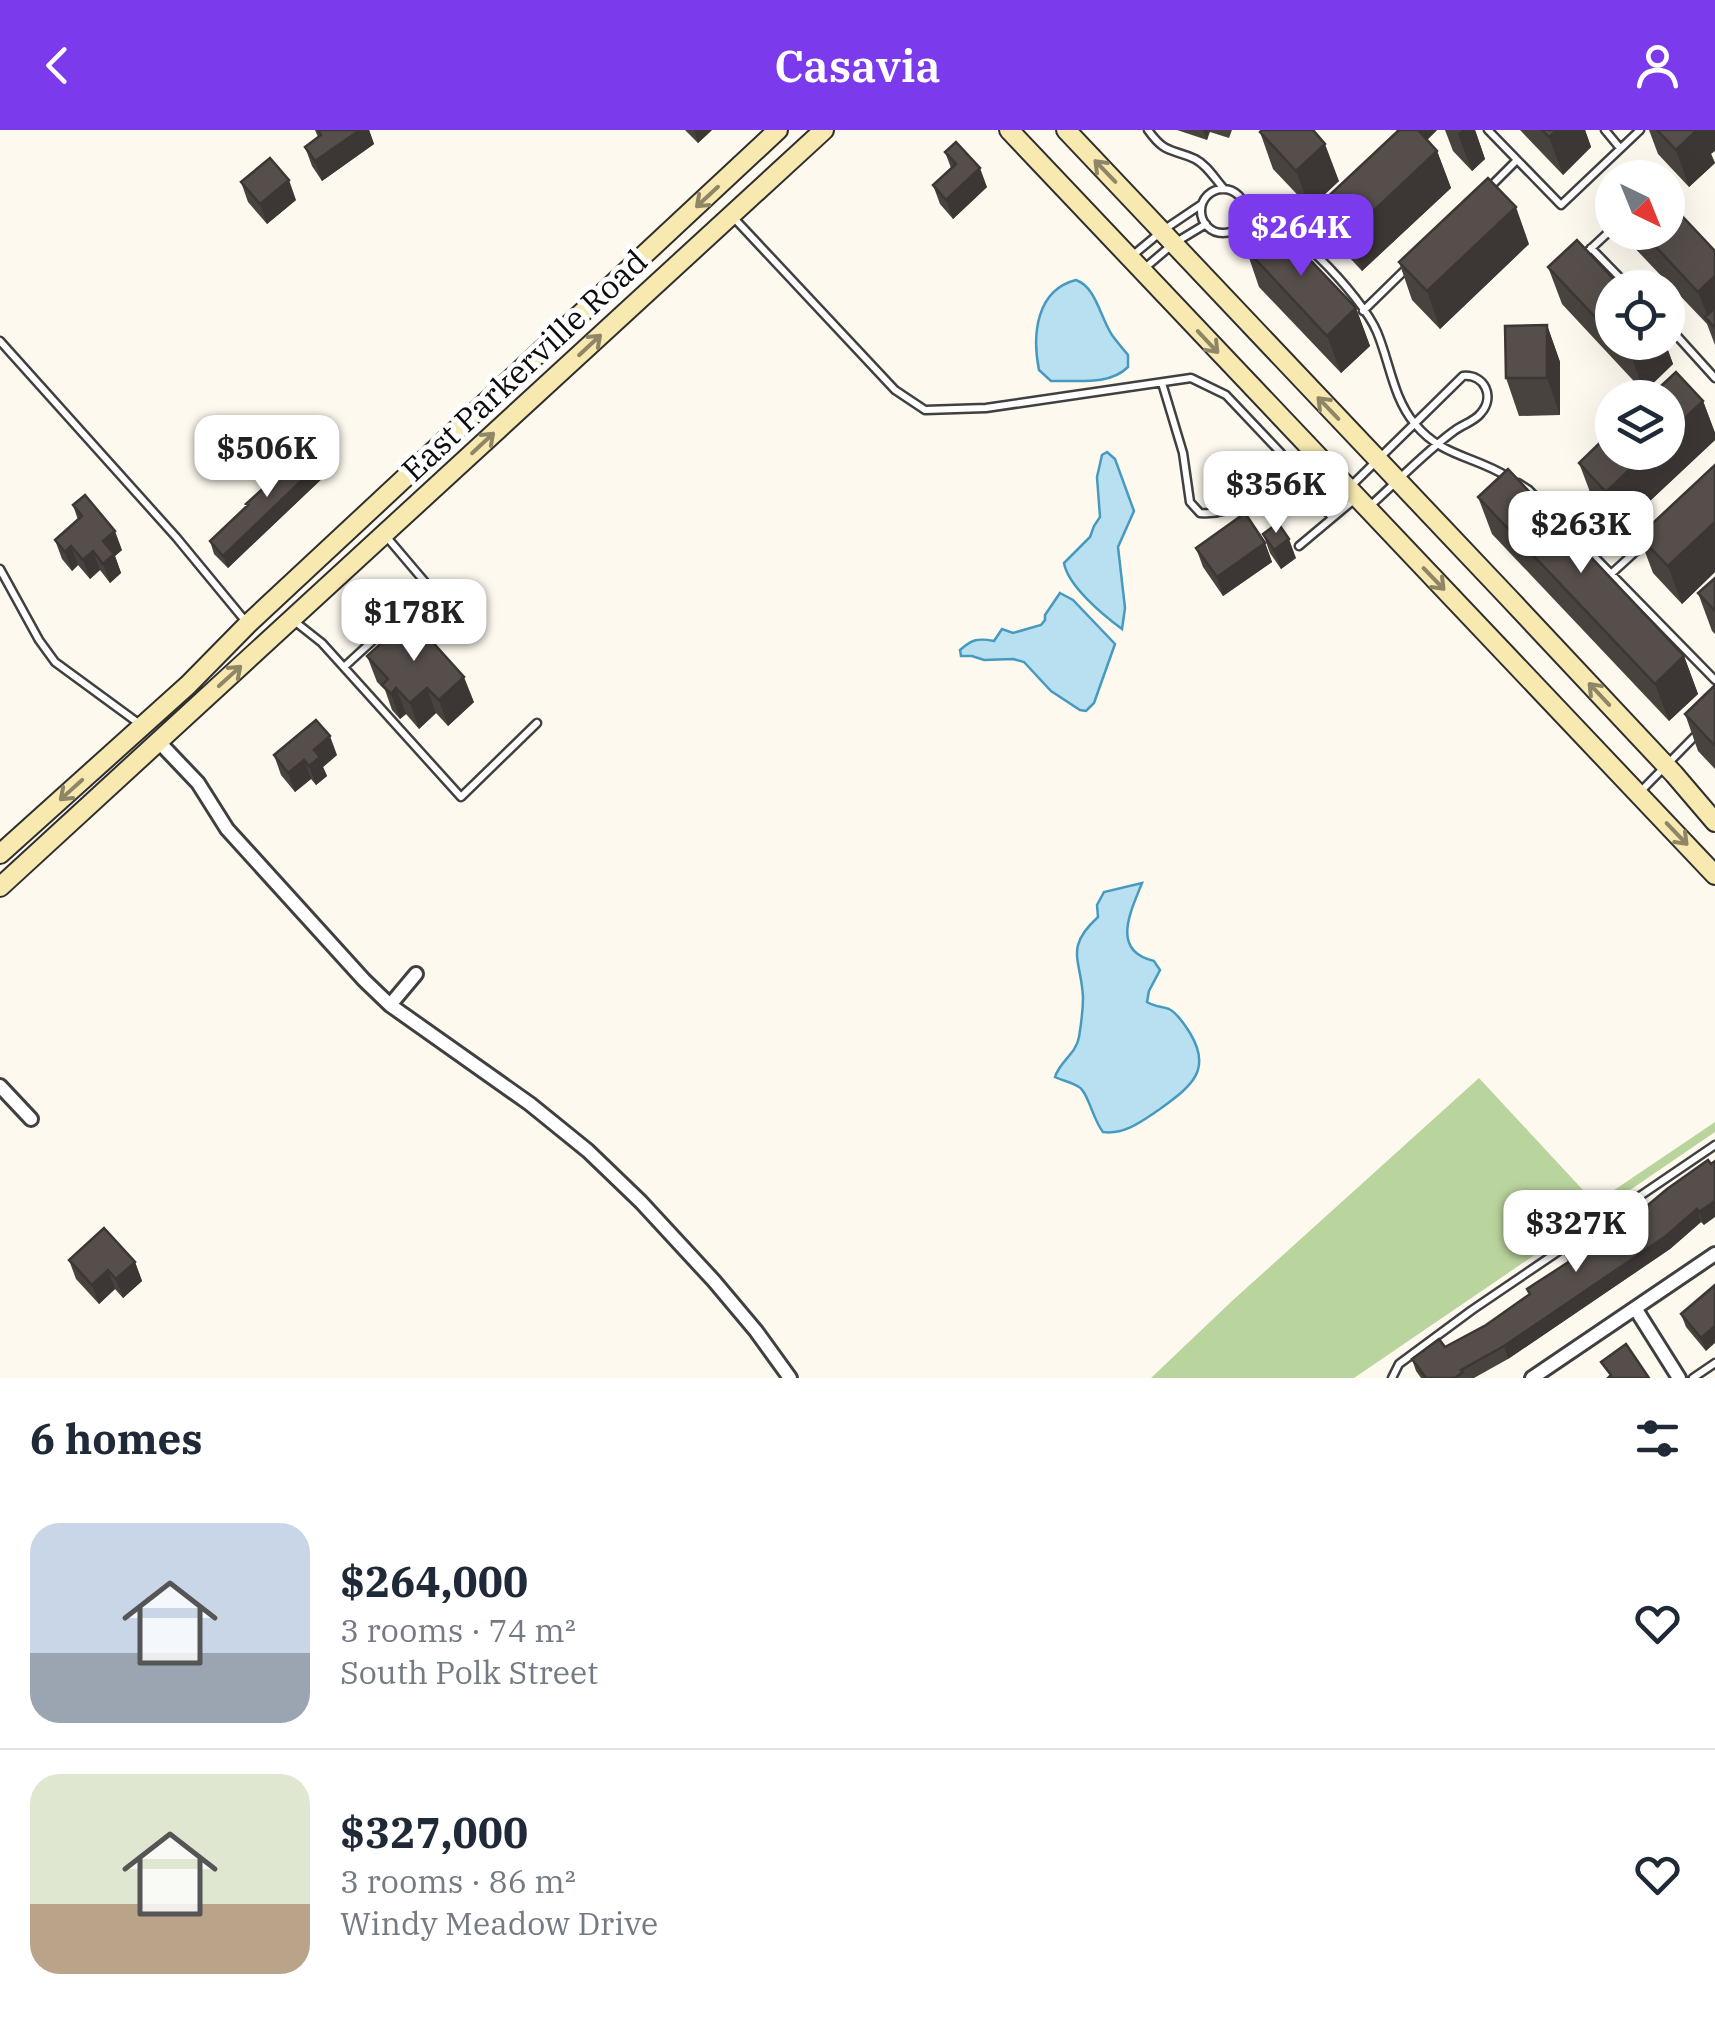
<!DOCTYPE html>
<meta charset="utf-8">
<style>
:root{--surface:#fff;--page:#f2f2f3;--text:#1f2937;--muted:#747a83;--line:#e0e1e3;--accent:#7c3aed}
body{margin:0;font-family:"IBM Plex Serif",serif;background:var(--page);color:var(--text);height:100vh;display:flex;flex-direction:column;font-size:38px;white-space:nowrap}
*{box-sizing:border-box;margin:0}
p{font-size:32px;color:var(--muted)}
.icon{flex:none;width:55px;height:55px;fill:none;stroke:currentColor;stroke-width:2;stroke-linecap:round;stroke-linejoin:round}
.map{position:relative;height:1248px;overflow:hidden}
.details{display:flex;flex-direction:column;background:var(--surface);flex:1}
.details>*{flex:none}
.needle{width:65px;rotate:137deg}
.buttons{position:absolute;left:1595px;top:30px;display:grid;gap:20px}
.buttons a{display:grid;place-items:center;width:90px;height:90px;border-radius:50%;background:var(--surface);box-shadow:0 10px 40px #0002;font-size:50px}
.price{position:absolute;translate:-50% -85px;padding:0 22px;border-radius:20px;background:#fff;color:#222;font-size:32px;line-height:65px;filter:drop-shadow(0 2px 5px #0008)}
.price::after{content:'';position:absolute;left:50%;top:60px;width:30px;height:22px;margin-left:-15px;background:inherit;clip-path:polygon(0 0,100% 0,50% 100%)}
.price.current{background:var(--accent);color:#fff}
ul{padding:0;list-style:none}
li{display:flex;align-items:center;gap:30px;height:250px;padding:0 30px}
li+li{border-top:2px solid var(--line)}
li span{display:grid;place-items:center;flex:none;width:280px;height:200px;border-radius:30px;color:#555}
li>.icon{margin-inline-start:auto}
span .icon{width:120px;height:120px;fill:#fffc;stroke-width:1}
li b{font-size:42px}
h2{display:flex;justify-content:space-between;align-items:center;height:120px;padding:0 30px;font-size:42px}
header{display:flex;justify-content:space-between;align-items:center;height:130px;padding:0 30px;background:var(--accent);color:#fff;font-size:45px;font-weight:600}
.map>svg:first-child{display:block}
</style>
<header><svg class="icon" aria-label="back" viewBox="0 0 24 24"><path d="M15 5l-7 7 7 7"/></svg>Casavia<svg class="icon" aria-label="person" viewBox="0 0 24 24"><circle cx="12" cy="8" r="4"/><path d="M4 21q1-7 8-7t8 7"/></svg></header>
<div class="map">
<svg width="1715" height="1248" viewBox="0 0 1715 1248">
<rect width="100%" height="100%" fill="#fdf9ef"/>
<path fill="#bad49d" d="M1479 948 1595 1073 1715 992V1002L1354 1248H1151L1232 1171Z"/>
<path fill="#b9e0f0" stroke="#469ac0" stroke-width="2.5" d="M1076 150C1096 157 1100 187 1112 205 1117 212 1123 219 1128 225V237C1109 256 1077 250 1051 251L1039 240C1032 205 1036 160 1076 150Z
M1107 322 1115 329 1134 381 1118 417 1125 478 1122 499C1103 485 1068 456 1064 433L1090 407 1094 396 1100 387 1097 347 1102 325Z
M1060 463 1073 470 1115 514 1094 573 1086 581 1080 580 1051 561 1024 532 1013 529 984 530 972 526H961L960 520C972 509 978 508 994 511L1002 499 1013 503 1041 495 1045 490V485Z
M1142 753C1131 781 1110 821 1154 831L1160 840 1149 861 1147 872C1155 877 1161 876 1169 879 1177 883 1185 895 1190 903 1213 941 1190 957 1160 979 1142 991 1125 1005 1103 1002 1093 990 1088 962 1079 957 1072 952 1063 951 1055 947 1060 931 1076 924 1079 907 1081 895 1083 880 1083 867 1081 829 1064 818 1098 787L1097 775 1104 762Z"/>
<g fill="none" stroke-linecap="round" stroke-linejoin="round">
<defs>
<path id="lane" d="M1148 0C1166 25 1171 18 1195 29 1207 35 1215 49 1224 59
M1488 0 1561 75 1640 0
M1605 0 1620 18
M1489 58 1516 31
M1201 81a22 22 0 1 1 44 0a22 22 0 1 1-44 0Z
M1244 79C1283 82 1362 166 1377 202 1390 233 1393 268 1415 294 1442 327 1475 326 1508 347
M732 86 895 260 925 280 986 278 1191 248 1226 265 1280 322 1332 388
M1591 118 1630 158
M1584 125 1612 99
M1132 126 1162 101 1202 74
M1146 137 1173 114 1206 94
M1363 181 1409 136
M1668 196 1715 248
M0 211 176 407 247 493
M1162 253 1183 323 1190 372 1200 383C1238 387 1264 356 1286 329
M1518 353 1529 360 1715 550
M1352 355 1463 246C1485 244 1495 267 1481 283 1474 292 1463 294 1454 301 1424 323 1398 351 1370 376
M1299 416 1355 369
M0 439 39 510 55 532 141 595
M1611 444 1647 411
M293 490 322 513 461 667 537 593
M344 537 430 458 385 405
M1639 663 1697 604
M1392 1248 1399 1234 1472 1180 1715 1015
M1693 1248 1715 1233"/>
<path id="street" d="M158 611 198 653 227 699 364 850 390 875 530 974 588 1021 641 1072 714 1151 756 1201 790 1248
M390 875 416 844
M0 956 31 989
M1635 1178 1679 1248
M1532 1248 1715 1124"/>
<path id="secondary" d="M1009 0 1715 745
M1066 0 1508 467 1674 644 1715 692
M0 724 188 555 248 494 778 0
M0 757 824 0"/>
</defs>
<use href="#lane" stroke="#404040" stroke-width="11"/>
<use href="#street" stroke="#404040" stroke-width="18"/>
<use href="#secondary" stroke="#2f2f2f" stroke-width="22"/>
<use href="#lane" stroke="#fff" stroke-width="6"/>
<use href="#street" stroke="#fff" stroke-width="12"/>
<use href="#secondary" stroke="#f7e9b0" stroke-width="18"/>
</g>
<path fill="#494340" d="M315 0H369L374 14 322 51 312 36 305 17 318 7Z
M685 0H712L698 13Z
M1177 0H1232L1229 8 1210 2 1207 10Z
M1396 0H1437L1427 10 1437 21 1451 58 1362 141 1334 111 1320 74 1397 1Z
M1445 0H1475L1485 29 1472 41 1453 21Z
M1520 0H1585L1591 17 1563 45Z
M1649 0H1715L1711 24 1715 33 1689 57 1658 24Z
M1260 2 1339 51 1310 78 1273 39Z
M945 22 987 57 953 89 940 74 933 55 951 38Z
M241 52 296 70 267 94 248 72Z
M1625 102H1668L1715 121V215L1707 194 1628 111Z
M1529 114 1440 199 1412 170 1399 132Z
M1246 119 1356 178 1370 216 1341 243 1259 157Z
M1548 137 1612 158V212H1665L1673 234 1644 262 1562 174Z
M1547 195 1560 232V285L1519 286 1506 248Z
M1703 271 1715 303V310L1620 399 1593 370 1579 333Z
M325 328 330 341 228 438 214 424 210 411Z
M1715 335V442L1682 474 1653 443 1639 406Z
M1478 367 1684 526 1698 564 1669 591 1492 404Z
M73 375 122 420 115 426 121 443 110 453 100 440 90 449 78 435 72 441 62 429 55 410 78 390Z
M1263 404 1296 428 1281 439 1270 423Z
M1265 413 1272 432 1223 466 1203 437 1196 418Z
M1715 448V504L1712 501 1698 463Z
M367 526 474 572 448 596 436 583 419 599 406 584 400 589 392 580 385 560 377 552Z
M1715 557V639L1698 621 1685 584Z
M274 625H337L323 637 327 646 316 655 311 649 295 662 281 645Z
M1708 1030 1704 1095 1701 1092 1670 1119 1508 1229 1474 1248H1421L1416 1241 1412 1229 1445 1217 1486 1195 1529 1164 1527 1159 1568 1132 1564 1123 1602 1118 1624 1103 1619 1090 1635 1086Z
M69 1130 135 1132 142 1151 123 1168 115 1159 99 1174 76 1149Z
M1715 1155 1706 1221 1686 1197 1681 1184Z"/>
<path fill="#3c3734" d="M360 0H369L374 14 322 51 315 31Z
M694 0H712L698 13Z
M1203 0H1209L1207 10Z
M1408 0H1437L1416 21Z
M1462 0H1475L1485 29 1472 41 1458 4Z
M1557 0H1585L1591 17 1563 45 1549 7Z
M1697 0H1715V21L1711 24 1715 33 1689 57 1676 20Z
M1325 14 1339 51 1310 78 1296 41Z
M1437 21 1451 58 1362 141 1349 104Z
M980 38 987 57 953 89 946 70Z
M289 50 296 70 267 94 260 74Z
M1516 77 1529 114 1440 199 1427 161Z
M1715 146V196L1710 192 1698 162Z
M1356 178 1370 216 1341 243 1327 206Z
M1547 195 1560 232V285L1547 248Z
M1643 212H1665L1673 234 1644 262 1631 225Z
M1703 271 1715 303V310L1620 399 1606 362 1648 322H1668V304Z
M325 328 330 341 228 438 223 426Z
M1715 392V442L1682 474 1668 436Z
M115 401 122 420 115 426 121 443 110 453 103 434V411Z
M1289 409 1296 428 1281 439 1274 420Z
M1265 413 1272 432 1223 466 1217 447Z
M71 416 78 435 72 441 65 422Z
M93 421 100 440 90 449 83 430Z
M1684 526 1698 564 1669 591 1655 554Z
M464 547 474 572 448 596 439 570Z
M396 558 406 584 400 589 391 564Z
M427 558 436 583 419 599 410 573Z
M330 606 337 625 323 637 327 646 316 655 309 636 314 620Z
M304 630 311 649 295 662 288 643Z
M1715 1071V1087L1704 1095 1699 1082Z
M1697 1079 1701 1092 1670 1119 1508 1229 1504 1216Z
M135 1132 142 1151 123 1168 116 1149Z
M108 1140 115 1159 99 1174 92 1155Z
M1715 1196V1213L1706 1221 1701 1208Z"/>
<path fill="#554e4b" stroke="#3c3734" stroke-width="2.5" d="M318 0H360L315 31 305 17 321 5Z
M1262 0H1313L1325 14 1296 41 1260 2Z
M1399 0H1418L1437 21 1349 104 1320 74Z
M1542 0H1557L1549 7Z
M1657 0H1697L1676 20Z
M956 12 980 38 946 70 933 55 956 34 945 22Z
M270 28 289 50 260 74 241 52Z
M1488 48 1516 77 1427 161 1399 132Z
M1668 71 1715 121V146L1698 162 1642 102H1668Z
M1274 92 1356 178 1327 206 1246 119Z
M1577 110 1622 158H1612V205L1548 137Z
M1715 178V198L1705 187Z
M1547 195V248H1506L1505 196Z
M1619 212H1643L1631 225Z
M1676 242 1703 271 1668 304V268H1648Z
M1612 301V322H1648L1606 362 1579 333Z
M312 314 325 328 223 426 210 411 248 375 246 374Z
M1715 335V392L1668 436 1639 406Z
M1508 339 1684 526 1655 554 1478 367Z
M85 365 115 401 103 411 114 424 103 434 93 421 83 430 71 416 65 422 55 410 82 386 73 375Z
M1245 383 1265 413 1217 447 1196 418Z
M1278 393 1289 409 1274 420 1263 404Z
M1715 448V481L1698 463Z
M410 487 464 547 439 570 427 558 410 573 396 558 391 564 382 555 388 549 367 526Z
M1714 556 1715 557V616L1685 584Z
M316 590 330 606 314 620 320 627 309 636 304 630 288 643 274 625Z
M1708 1030 1711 1034 1715 1031V1071L1699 1082 1697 1079 1666 1106 1504 1216 1461 1240 1463 1242 1455 1248H1426L1412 1229 1439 1209 1445 1217 1486 1195 1530 1164 1527 1159 1570 1131 1564 1123 1592 1104 1602 1118 1627 1101 1619 1090 1631 1081 1635 1086 1667 1059Z
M104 1098 135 1132 116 1149 108 1140 92 1155 69 1130Z
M1715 1155V1196L1701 1208 1681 1184Z
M1626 1214 1649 1248H1608L1611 1245 1601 1232Z"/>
<defs><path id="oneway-shaft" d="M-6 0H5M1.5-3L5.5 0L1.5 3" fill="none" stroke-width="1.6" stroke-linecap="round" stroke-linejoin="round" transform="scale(2.5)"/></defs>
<g stroke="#8e8667">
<use href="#oneway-shaft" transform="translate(1105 41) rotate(-134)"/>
<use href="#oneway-shaft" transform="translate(707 67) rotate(137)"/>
<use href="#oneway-shaft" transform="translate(1208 212) rotate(47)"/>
<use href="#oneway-shaft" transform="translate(590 215) rotate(-43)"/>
<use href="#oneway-shaft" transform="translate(1328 278) rotate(-134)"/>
<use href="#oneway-shaft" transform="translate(483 313) rotate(-43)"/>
<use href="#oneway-shaft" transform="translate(1434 449) rotate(46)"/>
<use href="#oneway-shaft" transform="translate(230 546) rotate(-42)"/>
<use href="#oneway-shaft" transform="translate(1599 564) rotate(-133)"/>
<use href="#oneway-shaft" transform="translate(71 660) rotate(138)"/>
<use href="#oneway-shaft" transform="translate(1677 704) rotate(46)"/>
</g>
<g text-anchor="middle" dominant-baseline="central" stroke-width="10" stroke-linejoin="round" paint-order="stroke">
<g font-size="32" fill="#0d0d0d" stroke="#fff">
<text transform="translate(524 235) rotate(-43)">East Parkerville Road</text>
</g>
</g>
</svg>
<div class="buttons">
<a><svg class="needle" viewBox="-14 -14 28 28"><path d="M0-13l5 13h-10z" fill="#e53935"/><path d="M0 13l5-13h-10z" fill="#747a83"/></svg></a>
<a><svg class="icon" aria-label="locate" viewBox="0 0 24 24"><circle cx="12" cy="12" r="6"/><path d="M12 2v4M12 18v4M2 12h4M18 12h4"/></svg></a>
<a><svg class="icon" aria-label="layers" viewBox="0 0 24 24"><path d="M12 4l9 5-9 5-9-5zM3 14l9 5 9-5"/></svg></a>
</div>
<b class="price current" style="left:1301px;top:149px">$264K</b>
<b class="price" style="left:267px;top:370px">$506K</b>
<b class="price" style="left:1276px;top:406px">$356K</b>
<b class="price" style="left:1581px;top:446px">$263K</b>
<b class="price" style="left:414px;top:534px">$178K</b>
<b class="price" style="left:1576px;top:1145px">$327K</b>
</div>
<section class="details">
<h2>6 homes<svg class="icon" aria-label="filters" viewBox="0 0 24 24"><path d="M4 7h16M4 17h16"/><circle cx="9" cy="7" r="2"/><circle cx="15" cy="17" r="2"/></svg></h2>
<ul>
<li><span style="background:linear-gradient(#c9d6e8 65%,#9aa5b1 0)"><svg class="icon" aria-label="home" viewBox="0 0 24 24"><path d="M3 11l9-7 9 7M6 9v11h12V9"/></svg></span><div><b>$264,000</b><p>3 rooms · 74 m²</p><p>South Polk Street</p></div><svg class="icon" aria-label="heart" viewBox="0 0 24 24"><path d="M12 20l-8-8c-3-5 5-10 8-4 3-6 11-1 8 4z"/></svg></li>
<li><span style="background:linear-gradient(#dfe7d0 65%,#b9a48a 0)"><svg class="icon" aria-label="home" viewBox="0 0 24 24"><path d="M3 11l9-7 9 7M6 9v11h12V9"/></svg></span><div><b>$327,000</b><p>3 rooms · 86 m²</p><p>Windy Meadow Drive</p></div><svg class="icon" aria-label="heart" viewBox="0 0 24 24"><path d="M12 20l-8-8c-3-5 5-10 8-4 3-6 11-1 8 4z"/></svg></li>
</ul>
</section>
